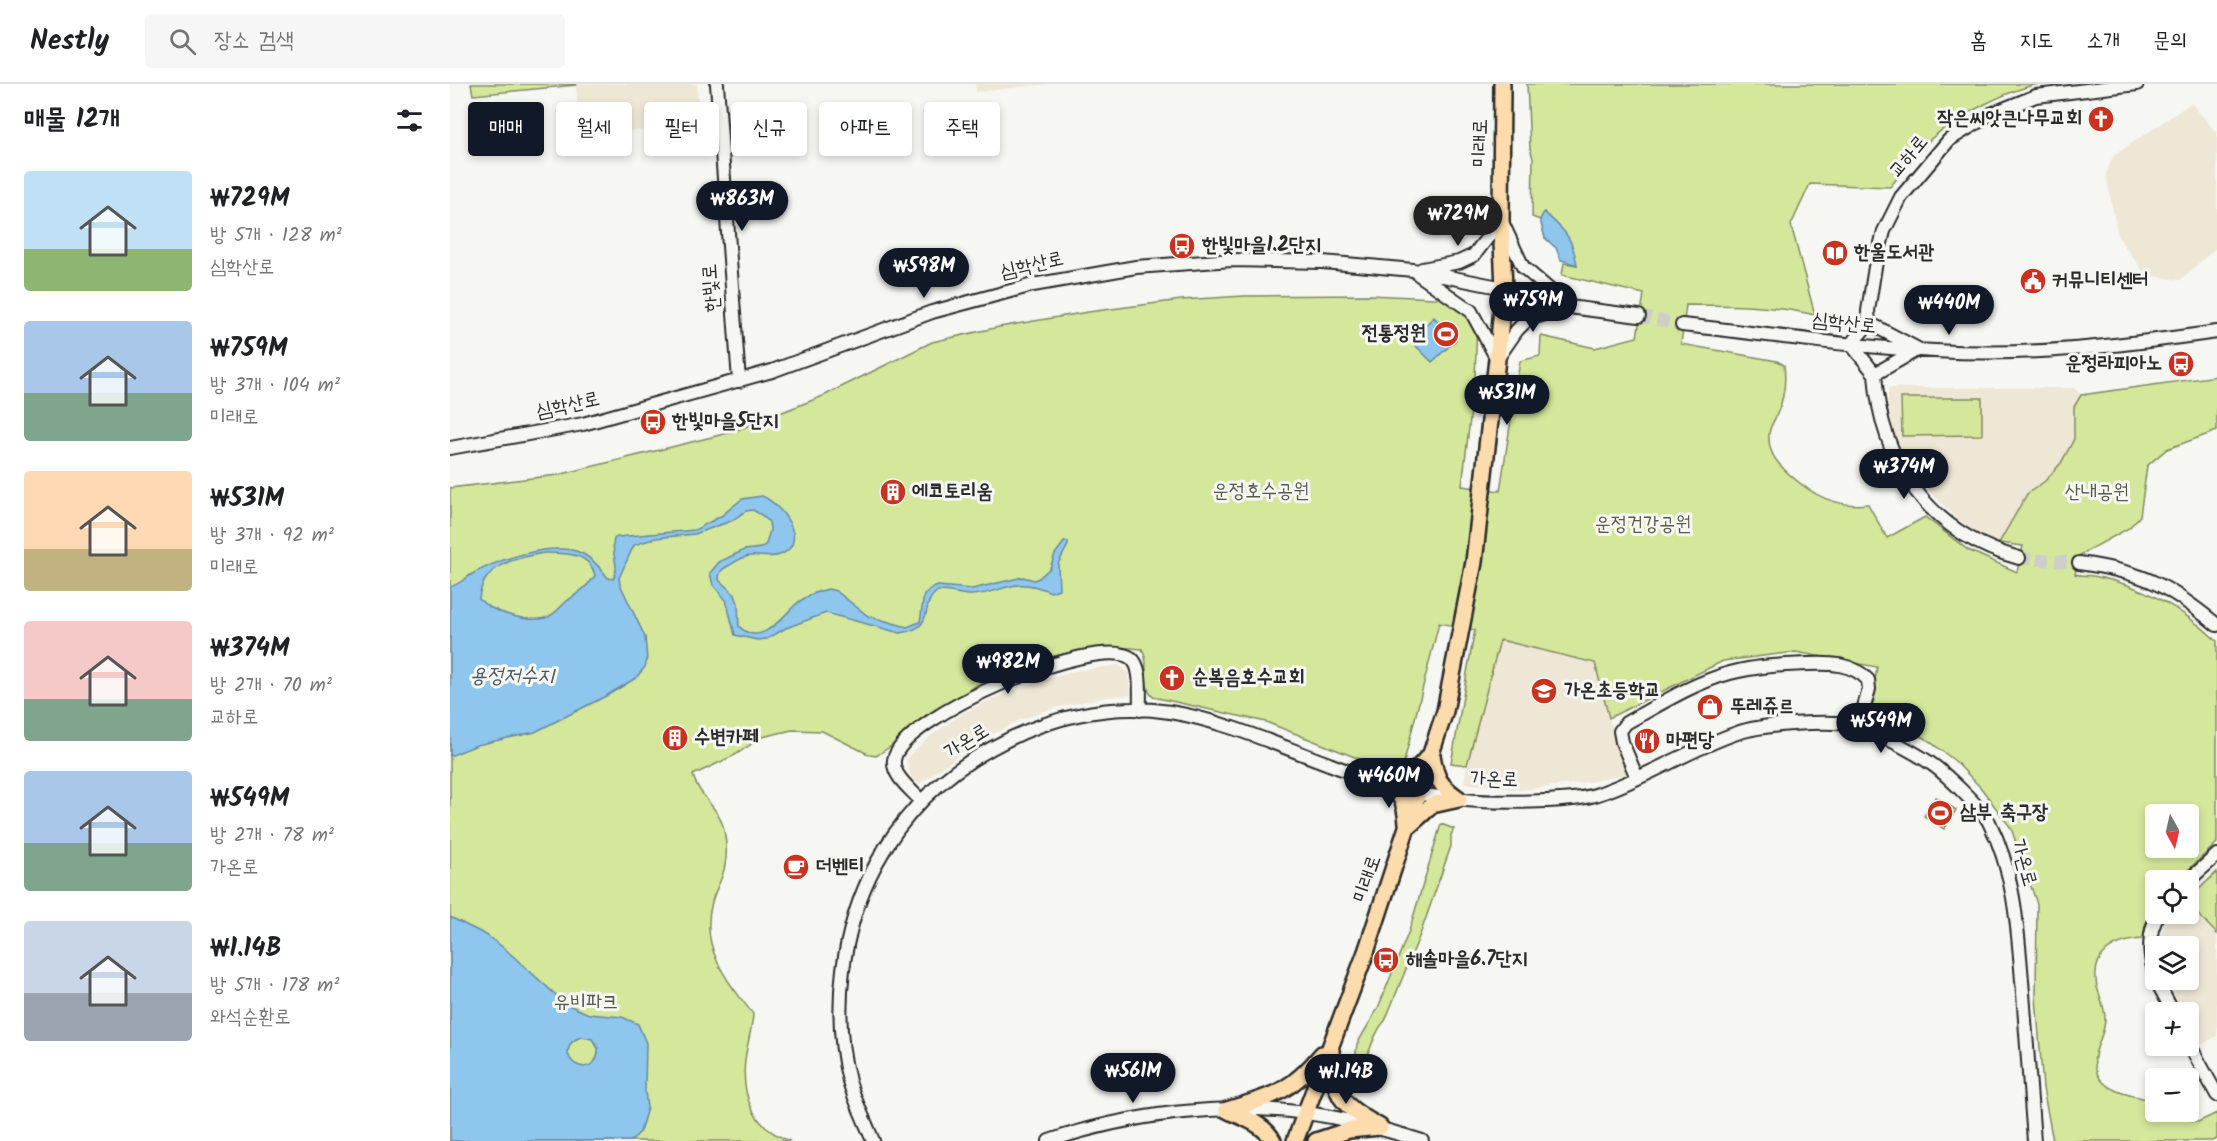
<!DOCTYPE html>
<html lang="ko">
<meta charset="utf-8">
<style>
:root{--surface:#fff;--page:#f6f6f6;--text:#202124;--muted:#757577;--line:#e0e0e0;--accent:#111827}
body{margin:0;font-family:Kalam,"Poor Story",sans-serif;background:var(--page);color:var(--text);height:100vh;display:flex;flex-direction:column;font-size:22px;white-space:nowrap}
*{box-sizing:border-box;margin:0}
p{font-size:20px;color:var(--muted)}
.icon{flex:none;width:33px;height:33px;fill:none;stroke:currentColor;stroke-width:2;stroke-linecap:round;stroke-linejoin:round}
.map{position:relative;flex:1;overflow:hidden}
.details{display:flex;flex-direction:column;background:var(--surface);width:450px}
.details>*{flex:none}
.guide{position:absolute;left:18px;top:18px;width:570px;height:54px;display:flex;gap:12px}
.needle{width:39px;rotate:172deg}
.controls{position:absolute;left:1695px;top:720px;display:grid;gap:12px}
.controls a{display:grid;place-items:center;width:54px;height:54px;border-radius:6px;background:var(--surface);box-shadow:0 3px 9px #0003;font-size:30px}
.price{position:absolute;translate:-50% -51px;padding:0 14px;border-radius:21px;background:var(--accent);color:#fff;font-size:20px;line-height:39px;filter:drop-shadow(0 2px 3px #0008)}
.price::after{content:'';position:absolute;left:50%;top:36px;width:18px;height:14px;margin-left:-9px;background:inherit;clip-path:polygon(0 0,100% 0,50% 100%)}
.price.active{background:#222;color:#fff}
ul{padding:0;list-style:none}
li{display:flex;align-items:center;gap:18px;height:150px;padding:0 24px}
li span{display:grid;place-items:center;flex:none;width:168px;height:120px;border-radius:6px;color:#555}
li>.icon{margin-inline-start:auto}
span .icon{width:72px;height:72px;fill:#fffc;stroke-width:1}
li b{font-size:26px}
h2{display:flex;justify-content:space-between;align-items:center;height:72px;padding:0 24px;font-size:26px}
.chip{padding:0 21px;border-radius:6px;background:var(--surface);box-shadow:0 3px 9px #0003;font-size:21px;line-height:54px}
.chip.active{background:var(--accent);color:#fff}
header{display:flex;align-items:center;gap:36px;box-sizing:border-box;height:84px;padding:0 30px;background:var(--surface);border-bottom:2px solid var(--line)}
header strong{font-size:28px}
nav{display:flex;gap:33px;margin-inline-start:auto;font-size:21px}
.search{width:420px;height:54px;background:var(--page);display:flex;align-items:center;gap:15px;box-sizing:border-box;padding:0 21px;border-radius:6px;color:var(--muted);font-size:22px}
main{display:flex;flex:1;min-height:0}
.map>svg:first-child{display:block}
</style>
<header>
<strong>Nestly</strong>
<div class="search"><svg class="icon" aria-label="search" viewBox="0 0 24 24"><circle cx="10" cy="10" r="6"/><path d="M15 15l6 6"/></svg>장소 검색</div>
<nav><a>홈</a><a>지도</a><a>소개</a><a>문의</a></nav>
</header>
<main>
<section class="details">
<h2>매물 12개<svg class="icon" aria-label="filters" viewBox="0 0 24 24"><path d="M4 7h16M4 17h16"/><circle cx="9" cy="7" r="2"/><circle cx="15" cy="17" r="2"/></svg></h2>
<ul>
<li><span style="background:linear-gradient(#bfe0f5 65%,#8fb573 0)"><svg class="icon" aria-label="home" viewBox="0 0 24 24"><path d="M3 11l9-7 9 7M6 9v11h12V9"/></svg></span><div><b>₩729M</b><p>방 5개 · 128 m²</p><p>심학산로</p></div></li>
<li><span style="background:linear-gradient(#a9c7e8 60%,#7fa58c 0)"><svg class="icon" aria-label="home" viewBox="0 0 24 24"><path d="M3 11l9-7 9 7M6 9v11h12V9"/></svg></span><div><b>₩759M</b><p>방 3개 · 104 m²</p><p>미래로</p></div></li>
<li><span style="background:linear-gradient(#ffd9b3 65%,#c2b280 0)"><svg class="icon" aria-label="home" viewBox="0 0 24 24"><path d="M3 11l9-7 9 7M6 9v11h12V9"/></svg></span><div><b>₩531M</b><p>방 3개 · 92 m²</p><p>미래로</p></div></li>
<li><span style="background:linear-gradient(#f6c9c9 65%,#7fa58c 0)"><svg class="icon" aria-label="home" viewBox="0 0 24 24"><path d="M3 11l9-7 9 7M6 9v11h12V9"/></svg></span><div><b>₩374M</b><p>방 2개 · 70 m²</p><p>교하로</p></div></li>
<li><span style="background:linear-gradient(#a9c7e8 60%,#7fa58c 0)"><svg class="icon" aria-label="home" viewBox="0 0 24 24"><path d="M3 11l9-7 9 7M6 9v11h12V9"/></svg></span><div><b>₩549M</b><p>방 2개 · 78 m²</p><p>가온로</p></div></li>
<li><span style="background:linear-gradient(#c9d6e8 60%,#9aa5b1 0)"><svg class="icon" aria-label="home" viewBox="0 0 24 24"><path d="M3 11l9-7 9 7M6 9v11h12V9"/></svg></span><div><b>₩1.14B</b><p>방 5개 · 178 m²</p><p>와석순환로</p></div></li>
</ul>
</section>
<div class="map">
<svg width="1767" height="1057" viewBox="0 0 1767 1057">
<rect width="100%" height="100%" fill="#f6f6f2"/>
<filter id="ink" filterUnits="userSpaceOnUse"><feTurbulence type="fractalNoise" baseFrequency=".0167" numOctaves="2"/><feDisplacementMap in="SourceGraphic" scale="12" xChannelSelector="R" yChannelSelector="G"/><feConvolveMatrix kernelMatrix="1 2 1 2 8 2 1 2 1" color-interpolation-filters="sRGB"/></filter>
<g filter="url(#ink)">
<path fill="#efe7d6" d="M126 0H247L249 42 130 51Z
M525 0H598L526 8Z
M1741 19 1767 49V163L1730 196 1696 191 1668 153 1656 90 1663 72Z
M1438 304H1624L1631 311 1624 323V355L1611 379 1595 397 1577 410 1549 459 1523 446 1505 433 1469 396 1455 375 1445 353 1438 321Z
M1049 556 1145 579 1159 634 1179 689 1140 698 1071 706 1014 699 1017 681Z
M668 581 678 588 681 611 657 613 604 624 572 635 523 661 469 700 460 691 456 677 460 670 483 650 515 628 548 612 590 597 626 587Z
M1767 784V952L1751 961 1739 937 1738 928H1734L1716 896H1738V862H1708V858L1717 834 1722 830H1738L1739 812Z"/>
<path fill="#d5e79b" stroke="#808963" stroke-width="1.5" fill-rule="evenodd" d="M21 0H126V1L23 11Z
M1077 0H1589C1558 6 1507 32 1482 54 1467 68 1453 87 1440 103L1360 100 1341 141 1365 231C1323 221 1279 221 1236 221L1231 260 1327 277 1334 281C1336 297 1334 315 1327 330 1324 338 1319 343 1319 351 1318 369 1327 379 1339 390 1362 411 1386 424 1418 420L1437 454 1475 433 1518 466 1567 488 1573 462 1549 459 1577 410 1595 397 1611 379 1624 355V323L1631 311 1767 292V347L1717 365 1697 382 1690 432 1679 444 1630 471 1625 490C1632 492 1641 491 1648 493 1694 502 1733 525 1767 557V759L1727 796H1706L1705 820 1695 841 1693 855C1664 857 1640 869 1647 903 1650 913 1655 924 1655 934 1656 954 1637 969 1648 991 1657 1010 1688 1012 1705 1017L1706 1028H1722L1730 1033 1748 1038 1767 1029V1055L1762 1057H1603L1593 1004 1586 913 1587 820 1561 744 1531 704 1505 677 1475 654 1436 640 1420 630 1427 583 1346 568 1273 577 1159 634 1145 579 1050 556 1017 681 1001 679C1010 634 1016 590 1025 546L989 539 954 678 948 686 935 685 816 638 703 613C690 600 701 579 692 565 643 559 566 576 524 603 490 624 460 651 426 672L420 671 372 647 342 646 312 653 285 671 243 691C248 712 270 724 274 746 277 761 277 779 272 792 269 801 264 809 262 818 249 863 277 897 303 930 302 946 297 960 295 976 291 1012 303 1044 340 1057H0V404L108 391 282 348 373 312 482 258 549 243 638 228 731 216 794 212 920 211 1004 215 1027 239 1025 293 1012 402 1050 407 1070 277 1090 272 1091 252 1145 264 1187 253 1194 210 1112 191 1114 179 1127 181 1094 129 1090 136 1082 133 1083 74 1080 64ZM1706 730H1738V764H1706Z
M1451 314H1532V351L1452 352Z
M1486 713 1506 726 1494 745 1474 732Z
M991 740 1004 745 1001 751V762L971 848 935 937C925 946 919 970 913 983L905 978 907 960 928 924 959 847Z
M1767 788V850L1739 821 1738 816Z"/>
<path fill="#8ec6ed" stroke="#66889f" stroke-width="1.5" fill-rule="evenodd" d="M1094 128C1116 148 1122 152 1127 181L1111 176 1106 164 1095 154 1090 136Z
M984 233 1006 256 982 278 960 256Z
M312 412C330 419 360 457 332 470 323 475 310 471 300 472 292 473 285 478 278 482 271 486 269 488 269 496L285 511 288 519 289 542C309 564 331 535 344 522 352 514 367 507 378 505L386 507 418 532 457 543 470 538 474 511 480 505 488 502 522 505 573 493 584 496 589 494 600 484 605 470 615 457 618 458V461L608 480 609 505 601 508C560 491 558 509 521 511 510 511 499 506 488 507 467 521 489 543 450 549L376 529 336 544 317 555 307 556 285 551 276 516 263 501 260 489 269 478 294 466 311 464 316 460 320 446 319 438 313 432 303 426 296 427 281 437 245 450 206 454 184 461 169 494 170 500 195 553 197 576 195 583 186 594 158 611 85 648 27 661 0 672V503C10 500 15 494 24 489 50 475 93 461 122 466 138 469 149 482 158 494L163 495C171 483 160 469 164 455L167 453 245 446 271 432 292 415ZM94 469C114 469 140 468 145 492 137 503 128 509 117 517 109 523 105 532 95 534 78 539 41 528 29 515 32 480 66 474 94 469Z
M0 833 36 851 54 864 116 920 139 930 172 933 188 940 196 959 195 1007 197 1024 190 1048 181 1057H0ZM132 953 142 955 148 964C150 985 125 990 118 970 118 961 123 955 132 953Z"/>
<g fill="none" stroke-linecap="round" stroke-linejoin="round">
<path stroke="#cdcdca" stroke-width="12" stroke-dasharray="12 6" stroke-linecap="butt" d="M1189 232 1232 241
M1569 474 1629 479"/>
<defs>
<path id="minor" d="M267 0 289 297
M972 185 1009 178 1024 171 1051 136 1073 183 1116 220
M968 190 1021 227 1047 275 1067 246 1078 235 1118 223
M1419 239 1418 227 1425 183 1434 147 1451 113 1499 56 1541 30 1586 12 1687 0
M1419 239 1468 265 1425 290 1401 260Z
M1232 241C1316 250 1401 263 1485 267 1580 273 1674 261 1767 248
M1425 290C1431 380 1480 450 1569 474
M0 364 133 340 322 287 482 228 583 201 686 183 782 176 872 178 919 182 963 186 1054 204 1119 223 1189 232
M1629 479C1693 488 1717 500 1767 541
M1187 694 1172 658 1170 647 1176 639C1209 621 1243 599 1280 589 1306 582 1332 581 1358 580 1379 579 1403 579 1418 596L1419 605 1409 641
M471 717C462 706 442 692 444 676 450 633 646 549 681 574 693 583 689 611 690 626
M1738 797 1767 771
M1706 894C1699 872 1696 849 1709 830
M1706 896 1723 928
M1738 958 1767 1011
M423 1057C415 1037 405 1017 399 997 381 927 392 843 426 780 453 729 491 692 542 664 595 634 659 618 720 628 775 637 827 661 879 680 907 691 937 702 967 709 1008 718 1054 719 1096 717 1114 716 1135 715 1151 709 1198 693 1240 665 1287 649 1312 640 1379 636 1406 641 1419 644 1468 670 1480 679 1493 687 1532 725 1539 738 1566 791 1568 850 1573 909 1577 958 1580 1008 1584 1057
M599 1057C678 1030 773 1018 856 1029 896 1034 934 1045 972 1057"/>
<path id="major" d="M982 671C986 695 989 701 1009 715
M932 699C956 696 962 692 977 674
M932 699C952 710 955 716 957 739
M960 741 982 721 1009 715
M881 966C885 1015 889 1019 930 1043
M777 1026C823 1012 841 1008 872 970
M777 1026C793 1034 815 1040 823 1057
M845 1057 916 868 995 627 1024 478 1047 275 1054 204 1051 136 1052 0
M866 1057 899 1046 930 1043"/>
</defs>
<use href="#minor" stroke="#2b2b2b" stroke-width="16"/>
<use href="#major" stroke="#2b2b2b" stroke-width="20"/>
<use href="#minor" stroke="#f6f6f2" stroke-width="12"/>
<use href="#major" stroke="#fcdcac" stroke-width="15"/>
</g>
</g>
<defs>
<symbol id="church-disc" viewBox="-11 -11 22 22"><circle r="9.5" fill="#c8321e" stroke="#f6f6f2"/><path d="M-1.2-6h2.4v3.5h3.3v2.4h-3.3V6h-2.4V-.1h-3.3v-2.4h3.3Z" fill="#fff"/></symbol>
<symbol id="bus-disc" viewBox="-11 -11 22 22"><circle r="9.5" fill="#c8321e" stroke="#f6f6f2"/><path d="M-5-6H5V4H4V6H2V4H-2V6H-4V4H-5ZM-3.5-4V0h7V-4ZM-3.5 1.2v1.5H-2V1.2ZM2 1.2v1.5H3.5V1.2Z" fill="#fff"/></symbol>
<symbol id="library-disc" viewBox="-11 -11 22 22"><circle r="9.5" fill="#c8321e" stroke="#f6f6f2"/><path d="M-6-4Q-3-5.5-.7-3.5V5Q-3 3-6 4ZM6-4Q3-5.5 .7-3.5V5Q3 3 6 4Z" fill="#fff"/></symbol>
<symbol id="civic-disc" viewBox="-11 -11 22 22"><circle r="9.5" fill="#c8321e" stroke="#f6f6f2"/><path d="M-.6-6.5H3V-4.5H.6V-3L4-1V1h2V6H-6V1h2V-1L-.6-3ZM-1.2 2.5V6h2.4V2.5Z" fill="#fff"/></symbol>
<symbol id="stadium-disc" viewBox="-11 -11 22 22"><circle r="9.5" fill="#c8321e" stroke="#f6f6f2"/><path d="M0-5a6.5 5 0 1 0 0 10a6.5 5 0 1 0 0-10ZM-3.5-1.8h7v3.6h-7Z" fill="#fff"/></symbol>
<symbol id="building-disc" viewBox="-11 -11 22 22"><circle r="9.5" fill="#c8321e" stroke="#f6f6f2"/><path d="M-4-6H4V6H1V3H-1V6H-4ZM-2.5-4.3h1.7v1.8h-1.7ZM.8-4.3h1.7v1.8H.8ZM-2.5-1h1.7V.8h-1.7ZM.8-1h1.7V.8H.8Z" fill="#fff"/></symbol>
<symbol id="school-disc" viewBox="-11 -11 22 22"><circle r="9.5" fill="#c8321e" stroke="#f6f6f2"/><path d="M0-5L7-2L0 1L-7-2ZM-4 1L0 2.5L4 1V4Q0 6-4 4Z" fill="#fff"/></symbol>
<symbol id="shop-disc" viewBox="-11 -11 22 22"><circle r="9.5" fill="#c8321e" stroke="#f6f6f2"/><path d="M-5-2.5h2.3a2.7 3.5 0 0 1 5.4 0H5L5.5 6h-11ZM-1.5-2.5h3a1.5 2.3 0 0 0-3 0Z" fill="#fff"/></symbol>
<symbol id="restaurant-disc" viewBox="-11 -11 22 22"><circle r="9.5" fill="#c8321e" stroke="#f6f6f2"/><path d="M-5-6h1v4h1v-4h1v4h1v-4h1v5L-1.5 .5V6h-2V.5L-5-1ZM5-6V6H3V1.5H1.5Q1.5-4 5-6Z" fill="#fff"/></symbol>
<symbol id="cafe-disc" viewBox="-11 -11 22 22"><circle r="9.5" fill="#c8321e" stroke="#f6f6f2"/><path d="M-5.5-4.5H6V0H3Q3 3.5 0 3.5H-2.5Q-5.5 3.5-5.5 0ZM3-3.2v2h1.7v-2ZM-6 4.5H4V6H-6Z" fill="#fff"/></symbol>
</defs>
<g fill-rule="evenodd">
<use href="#church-disc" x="1636" y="20" width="30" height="30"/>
<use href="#bus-disc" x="717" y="147" width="30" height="30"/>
<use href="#library-disc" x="1370" y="154" width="30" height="30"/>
<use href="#civic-disc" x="1568" y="182" width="30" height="30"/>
<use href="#stadium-disc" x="981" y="235" width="30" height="30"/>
<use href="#bus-disc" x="1716" y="265" width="30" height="30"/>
<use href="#bus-disc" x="188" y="323" width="30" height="30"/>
<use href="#building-disc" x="428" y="393" width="30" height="30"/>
<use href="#church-disc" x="707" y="579" width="30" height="30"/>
<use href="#school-disc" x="1079" y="592" width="30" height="30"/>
<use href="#shop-disc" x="1245" y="608" width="30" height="30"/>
<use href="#building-disc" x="210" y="639" width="30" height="30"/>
<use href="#restaurant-disc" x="1182" y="642" width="30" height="30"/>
<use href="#stadium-disc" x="1475" y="714" width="30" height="30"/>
<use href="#cafe-disc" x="331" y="768" width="30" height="30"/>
<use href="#bus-disc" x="921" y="861" width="30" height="30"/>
</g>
<g text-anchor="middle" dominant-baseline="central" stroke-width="6" stroke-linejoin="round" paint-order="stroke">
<g font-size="20" font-weight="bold" fill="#2b2b2b" stroke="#f6f6f2" text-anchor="start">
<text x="1632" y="35" text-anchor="end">작은씨앗큰나무교회</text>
<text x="752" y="162">한빛마을1.2단지</text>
<text x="1404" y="169">한울도서관</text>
<text x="1602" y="197">커뮤니티센터</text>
<text x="976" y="250" text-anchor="end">전통정원</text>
<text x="1712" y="280" text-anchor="end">운정라피아노</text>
<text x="222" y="338">한빛마을5단지</text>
<text x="462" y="408">에코토리움</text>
<text x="742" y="594">순복음호수교회</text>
<text x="1114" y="607">가온초등학교</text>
<text x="1280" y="623">뚜레쥬르</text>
<text x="244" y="654">수변카페</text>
<text x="1216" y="657">마편당</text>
<text x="1510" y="729">삼부 축구장</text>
<text x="366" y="783">더벤티</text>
<text x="956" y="876">해솔마을6.7단지</text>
</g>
<g font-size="20" fill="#2b2b2b" stroke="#f6f6f2">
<text transform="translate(1031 59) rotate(-89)">미래로</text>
<text transform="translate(1459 73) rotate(-50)">교하로</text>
<text transform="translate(582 182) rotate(-13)">심학산로</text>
<text transform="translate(262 204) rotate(-94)">한빛로</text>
<text transform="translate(1394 240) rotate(6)">심학산로</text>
<text transform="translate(118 322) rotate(-12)">심학산로</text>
<text transform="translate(517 658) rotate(-32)">가온로</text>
<text transform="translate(1044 696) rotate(2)">가온로</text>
<text transform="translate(1573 779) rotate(74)">가온로</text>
<text transform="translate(918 795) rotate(-71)">미래로</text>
</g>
<g font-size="20" fill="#565a47" stroke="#f6f6f2">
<text x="811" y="408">운정호수공원</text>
<text x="1647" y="409">산내공원</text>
<text x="1193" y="441">운정건강공원</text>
<text x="136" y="919">유비파크</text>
</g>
<g font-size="21" font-style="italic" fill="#495a65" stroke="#f6f6f2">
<text x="62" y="592">용정저수지</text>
</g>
</g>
</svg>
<div class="controls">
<a><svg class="needle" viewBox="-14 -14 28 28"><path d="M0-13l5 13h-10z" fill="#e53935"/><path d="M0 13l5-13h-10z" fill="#757577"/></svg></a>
<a><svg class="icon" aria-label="locate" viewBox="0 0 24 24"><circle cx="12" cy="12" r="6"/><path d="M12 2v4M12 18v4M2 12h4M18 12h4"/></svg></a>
<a><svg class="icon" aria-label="layers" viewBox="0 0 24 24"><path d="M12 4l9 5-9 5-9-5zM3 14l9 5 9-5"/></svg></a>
<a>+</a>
<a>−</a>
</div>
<b class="price" style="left:292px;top:148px">₩863M</b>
<b class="price active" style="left:1008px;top:163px">₩729M</b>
<b class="price" style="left:474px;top:215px">₩598M</b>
<b class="price" style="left:1083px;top:249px">₩759M</b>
<b class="price" style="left:1499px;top:252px">₩440M</b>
<b class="price" style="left:1057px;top:342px">₩531M</b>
<b class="price" style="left:1454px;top:416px">₩374M</b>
<b class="price" style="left:558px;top:611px">₩982M</b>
<b class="price" style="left:1431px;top:670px">₩549M</b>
<b class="price" style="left:939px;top:725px">₩460M</b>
<b class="price" style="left:683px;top:1020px">₩561M</b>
<b class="price" style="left:896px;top:1021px">₩1.14B</b>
<div class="guide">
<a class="chip active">매매</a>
<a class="chip">월세</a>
<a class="chip">필터</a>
<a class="chip">신규</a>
<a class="chip">아파트</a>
<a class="chip">주택</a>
</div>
</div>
</main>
